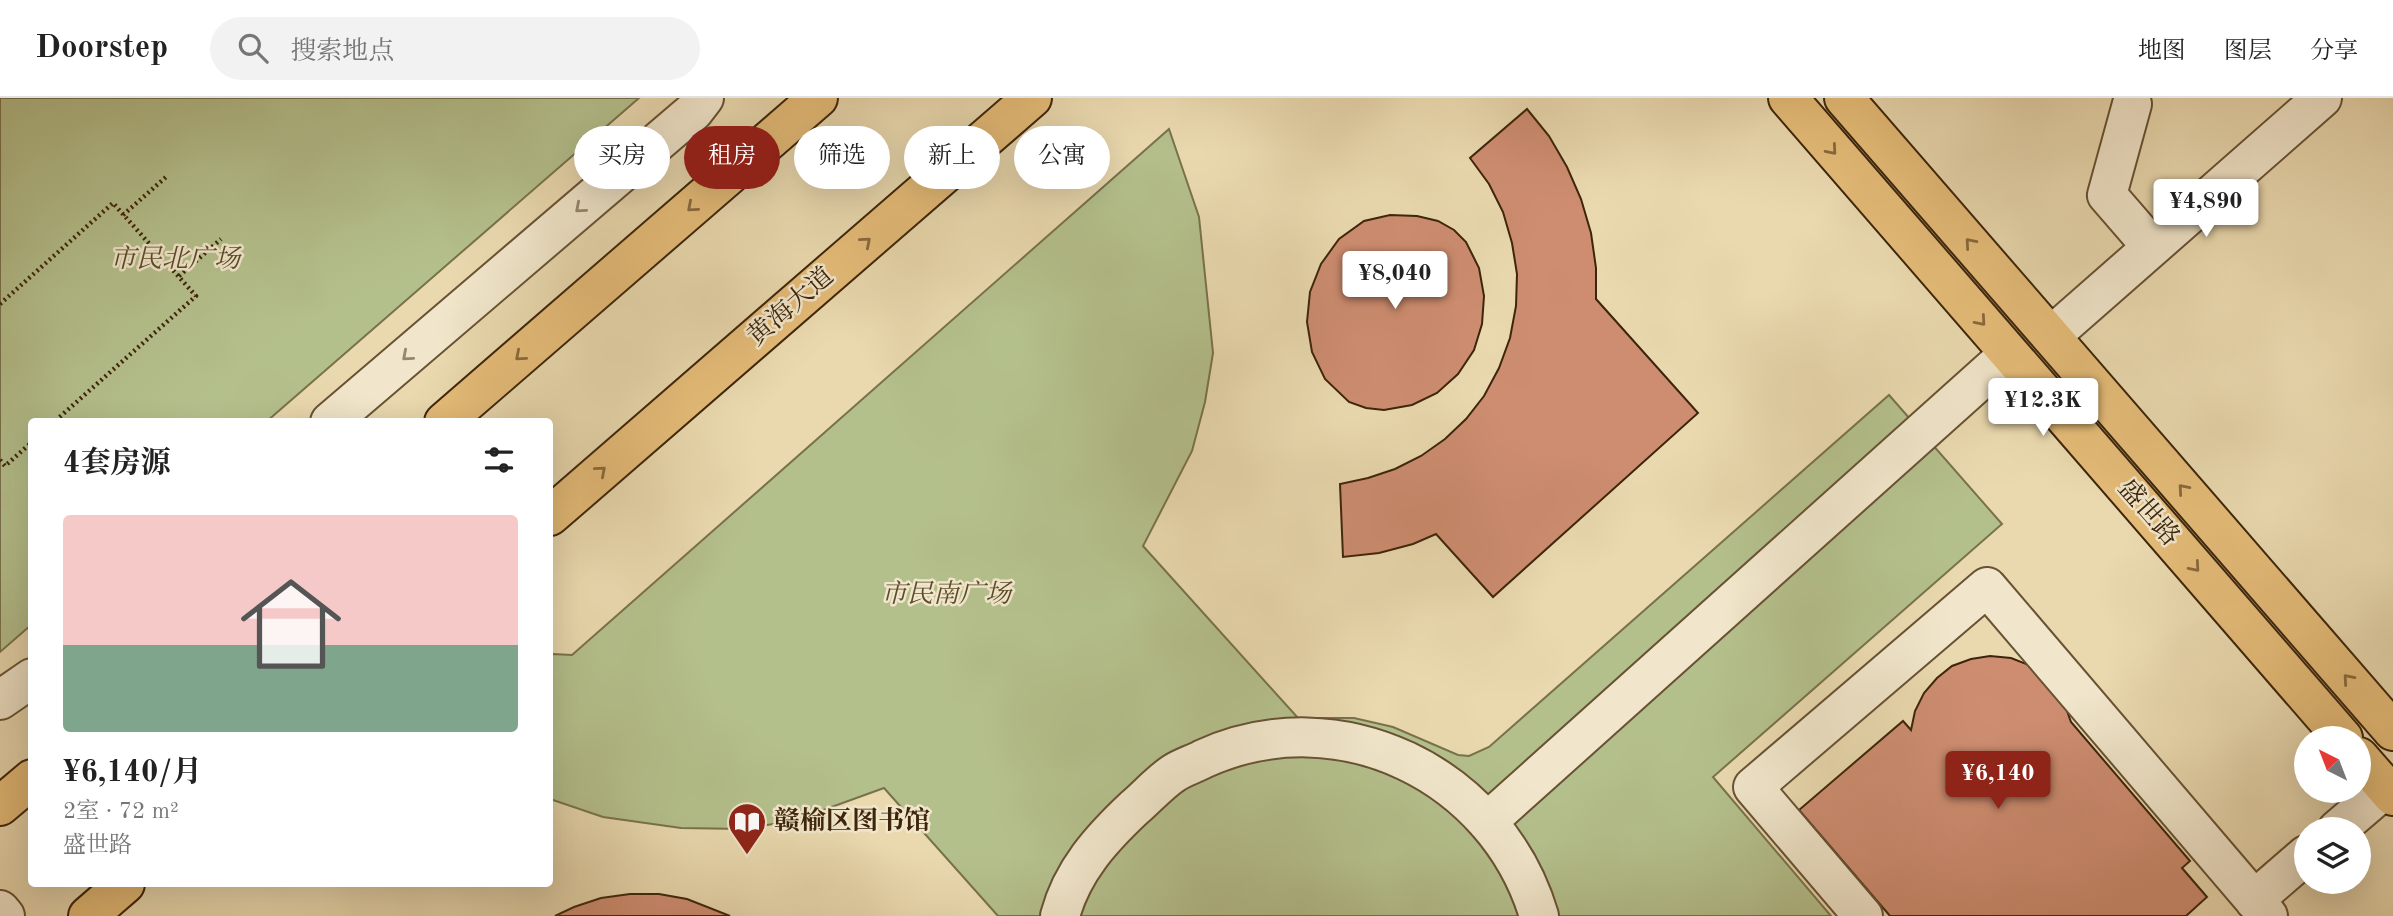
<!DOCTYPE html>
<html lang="zh">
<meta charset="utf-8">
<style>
:root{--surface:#fff;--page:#f2f2f2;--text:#222;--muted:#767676;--line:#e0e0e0;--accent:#8f2418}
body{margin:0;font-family:"Old Standard TT","Noto Serif SC",serif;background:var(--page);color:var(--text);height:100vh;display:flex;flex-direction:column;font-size:26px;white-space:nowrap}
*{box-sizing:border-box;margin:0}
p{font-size:23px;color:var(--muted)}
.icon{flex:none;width:38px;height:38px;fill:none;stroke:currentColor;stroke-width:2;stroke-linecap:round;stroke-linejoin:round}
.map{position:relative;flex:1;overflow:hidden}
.sheet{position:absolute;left:28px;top:320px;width:525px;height:469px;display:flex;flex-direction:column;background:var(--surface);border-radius:7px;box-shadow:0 7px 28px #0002}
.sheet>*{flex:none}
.hud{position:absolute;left:574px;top:28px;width:665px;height:63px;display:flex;gap:14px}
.needle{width:46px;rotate:318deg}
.buttons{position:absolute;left:2294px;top:628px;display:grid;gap:14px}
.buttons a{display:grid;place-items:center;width:77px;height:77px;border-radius:50%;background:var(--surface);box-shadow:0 7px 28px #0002;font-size:35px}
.price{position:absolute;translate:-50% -60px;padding:0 16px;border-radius:7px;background:#fff;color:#222;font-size:23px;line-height:46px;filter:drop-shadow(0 2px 4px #0008)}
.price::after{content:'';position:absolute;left:50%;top:42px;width:21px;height:16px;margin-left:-10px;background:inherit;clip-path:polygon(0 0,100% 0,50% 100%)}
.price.current{background:var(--accent);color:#fff}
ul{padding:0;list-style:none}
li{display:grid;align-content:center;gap:14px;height:371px;padding:0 35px}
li+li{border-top:2px solid var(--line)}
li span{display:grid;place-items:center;height:217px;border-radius:7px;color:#555}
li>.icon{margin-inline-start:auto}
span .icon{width:126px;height:126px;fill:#fffc;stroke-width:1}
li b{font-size:30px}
h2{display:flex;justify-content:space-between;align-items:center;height:84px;padding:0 35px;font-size:30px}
.tag{padding:0 24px;border-radius:32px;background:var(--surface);box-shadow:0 7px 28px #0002;font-size:24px;line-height:63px}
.tag.current{background:var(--accent);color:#fff}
header{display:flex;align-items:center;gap:42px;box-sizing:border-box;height:98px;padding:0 35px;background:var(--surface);border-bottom:2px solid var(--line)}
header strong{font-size:33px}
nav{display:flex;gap:38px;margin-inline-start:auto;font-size:24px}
.search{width:490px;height:63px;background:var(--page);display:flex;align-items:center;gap:18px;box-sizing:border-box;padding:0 24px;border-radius:38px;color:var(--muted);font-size:26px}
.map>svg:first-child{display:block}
</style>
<header>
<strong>Doorstep</strong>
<div class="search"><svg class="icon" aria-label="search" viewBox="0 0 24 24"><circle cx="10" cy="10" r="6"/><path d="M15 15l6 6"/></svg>搜索地点</div>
<nav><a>地图</a><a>图层</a><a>分享</a></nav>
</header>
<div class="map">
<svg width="2393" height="818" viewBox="0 0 2393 818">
<rect width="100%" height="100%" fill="#ead9af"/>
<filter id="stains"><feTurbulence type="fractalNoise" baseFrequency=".00286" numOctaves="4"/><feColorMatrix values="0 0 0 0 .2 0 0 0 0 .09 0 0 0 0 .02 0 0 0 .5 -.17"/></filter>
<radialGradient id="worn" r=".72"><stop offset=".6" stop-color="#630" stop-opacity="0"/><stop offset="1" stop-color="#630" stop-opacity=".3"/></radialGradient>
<path fill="#b4c08c" stroke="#78724c" stroke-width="2" d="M0 0H639L266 324H32L31 527 0 554Z
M1169 31 1199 119 1213 255 1205 304 1192 353 1143 448 1298 620H1354L1393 629 1458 657 1469 658 1489 649 1889 297 2002 426 1713 679 1831 818H998L884 690 793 723 742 731 681 730 603 719 550 701V559L553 556 572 557Z"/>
<path fill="#ce8d71" stroke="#3d250b" stroke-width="2" d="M1527 11 1549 38 1567 69 1581 101 1591 135 1596 170V201L1698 315 1493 499 1436 436 1413 446 1379 455 1343 459 1340 386 1368 380 1395 371 1421 358 1445 341 1466 321 1484 298 1499 270 1510 240 1516 208 1517 176 1512 145 1503 114 1489 86 1470 60Z
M1390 117 1417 118 1438 123 1454 132 1466 144 1479 170 1484 198 1482 226 1474 252 1458 276 1437 295 1412 307 1384 312 1366 310 1349 304 1325 281 1312 254 1307 224 1310 194 1321 166 1339 141 1364 123Z
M1990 558 2011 560 2029 567 2061 596 2071 624 2190 763 2182 770 2207 799 2186 818H1890L1799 712 1903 623 1911 632 1915 613 1924 595 1937 580 1952 568 1971 561Z
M630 796H659L687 801 730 818H555L574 809 601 800Z"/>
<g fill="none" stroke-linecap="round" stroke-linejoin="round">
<defs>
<path id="minor" d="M2132 6 2107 97 2152 149
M2051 238 2322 0
M330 324 694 13 704 0
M0 602 32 580
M1487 724 2009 256
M2337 732 2386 690
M2254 802 2306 757
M0 812 5 818
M1060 818C1072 773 1101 741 1134 710 1147 699 1160 684 1174 675 1183 669 1194 666 1203 661 1339 599 1497 676 1539 818
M1863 818 1753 689 1987 489 2268 818"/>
<path id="major" d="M1788 0 2343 640
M1844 0 2393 633
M444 324 818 0
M550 418 1032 0
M2359 659 2393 698
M0 708 32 681
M88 818 125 786"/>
</defs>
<use href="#minor" stroke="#685234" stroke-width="42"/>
<use href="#major" stroke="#3d250b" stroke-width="42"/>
<path stroke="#3d250b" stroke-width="4.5" stroke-dasharray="2 3.5" stroke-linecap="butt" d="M123 117 166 79
M179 178 221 141
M0 206 113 105 196 198 54 324
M0 362 5 368 32 344"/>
<use href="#minor" stroke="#f1e6cb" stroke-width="38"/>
<use href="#major" stroke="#e5bc78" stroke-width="38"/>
</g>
<defs><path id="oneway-chevron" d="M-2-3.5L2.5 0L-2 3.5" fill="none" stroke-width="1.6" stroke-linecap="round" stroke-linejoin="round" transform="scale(1.75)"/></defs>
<g stroke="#89693c">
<use href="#oneway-chevron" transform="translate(1832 52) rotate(49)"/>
<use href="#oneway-chevron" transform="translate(692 109) rotate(139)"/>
<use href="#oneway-chevron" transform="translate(866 144) rotate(-41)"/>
<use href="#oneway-chevron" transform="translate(1970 145) rotate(-131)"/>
<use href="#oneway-chevron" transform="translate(1981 223) rotate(49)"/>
<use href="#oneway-chevron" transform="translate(520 258) rotate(139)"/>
<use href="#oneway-chevron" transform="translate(601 373) rotate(-41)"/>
<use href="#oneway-chevron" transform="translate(2183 391) rotate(-131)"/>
<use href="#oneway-chevron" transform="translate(2195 469) rotate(49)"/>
<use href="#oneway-chevron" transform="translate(2348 581) rotate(-131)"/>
</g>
<g stroke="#97866b">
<use href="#oneway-chevron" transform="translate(580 110) rotate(139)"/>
<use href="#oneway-chevron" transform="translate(407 258) rotate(139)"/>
</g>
<defs>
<symbol id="library-pin" viewBox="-11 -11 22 30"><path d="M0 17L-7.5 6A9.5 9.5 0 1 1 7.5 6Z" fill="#8f2418" stroke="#f1e6cb"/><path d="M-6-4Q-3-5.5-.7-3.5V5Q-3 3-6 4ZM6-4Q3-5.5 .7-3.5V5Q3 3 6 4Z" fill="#fff"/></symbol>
</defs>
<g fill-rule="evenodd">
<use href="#library-pin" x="725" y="702" width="44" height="60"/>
</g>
<g text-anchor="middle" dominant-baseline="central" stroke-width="5" stroke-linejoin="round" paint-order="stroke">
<g font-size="26" font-style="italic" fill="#5b4c2b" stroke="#f1e6cb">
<text x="175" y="162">市民北广场</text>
<text x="946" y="497">市民南广场</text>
</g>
<g font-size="26" fill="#3d250b" stroke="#f1e6cb">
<text transform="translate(791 209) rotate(-41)">黄海大道</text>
<text transform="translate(2148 415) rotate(49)">盛世路</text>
</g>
<g font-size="26" font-weight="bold" fill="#3d250b" stroke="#f1e6cb" text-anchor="start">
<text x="774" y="724">赣榆区图书馆</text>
</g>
</g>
<rect width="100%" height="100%" filter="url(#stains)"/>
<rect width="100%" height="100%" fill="url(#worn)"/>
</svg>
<div class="buttons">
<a><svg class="needle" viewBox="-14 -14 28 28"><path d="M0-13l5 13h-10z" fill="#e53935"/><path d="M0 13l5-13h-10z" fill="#767676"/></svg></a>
<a><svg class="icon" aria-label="layers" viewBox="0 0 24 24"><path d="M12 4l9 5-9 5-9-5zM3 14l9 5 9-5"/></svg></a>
</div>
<b class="price" style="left:2206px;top:141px">¥4,890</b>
<b class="price" style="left:1395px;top:213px">¥8,040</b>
<b class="price" style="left:2043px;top:340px">¥12.3K</b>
<b class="price current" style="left:1998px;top:713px">¥6,140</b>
<div class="hud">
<a class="tag">买房</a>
<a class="tag current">租房</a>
<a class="tag">筛选</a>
<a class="tag">新上</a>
<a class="tag">公寓</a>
</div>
<section class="sheet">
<h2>4套房源<svg class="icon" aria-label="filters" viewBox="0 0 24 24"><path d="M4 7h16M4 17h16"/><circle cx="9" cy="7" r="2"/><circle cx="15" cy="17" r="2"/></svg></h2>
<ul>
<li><span style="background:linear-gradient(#f6c9c9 60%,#7fa58c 0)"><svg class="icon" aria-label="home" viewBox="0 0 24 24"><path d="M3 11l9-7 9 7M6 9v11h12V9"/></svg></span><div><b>¥6,140/月</b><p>2室 · 72 m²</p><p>盛世路</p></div></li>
</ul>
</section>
</div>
